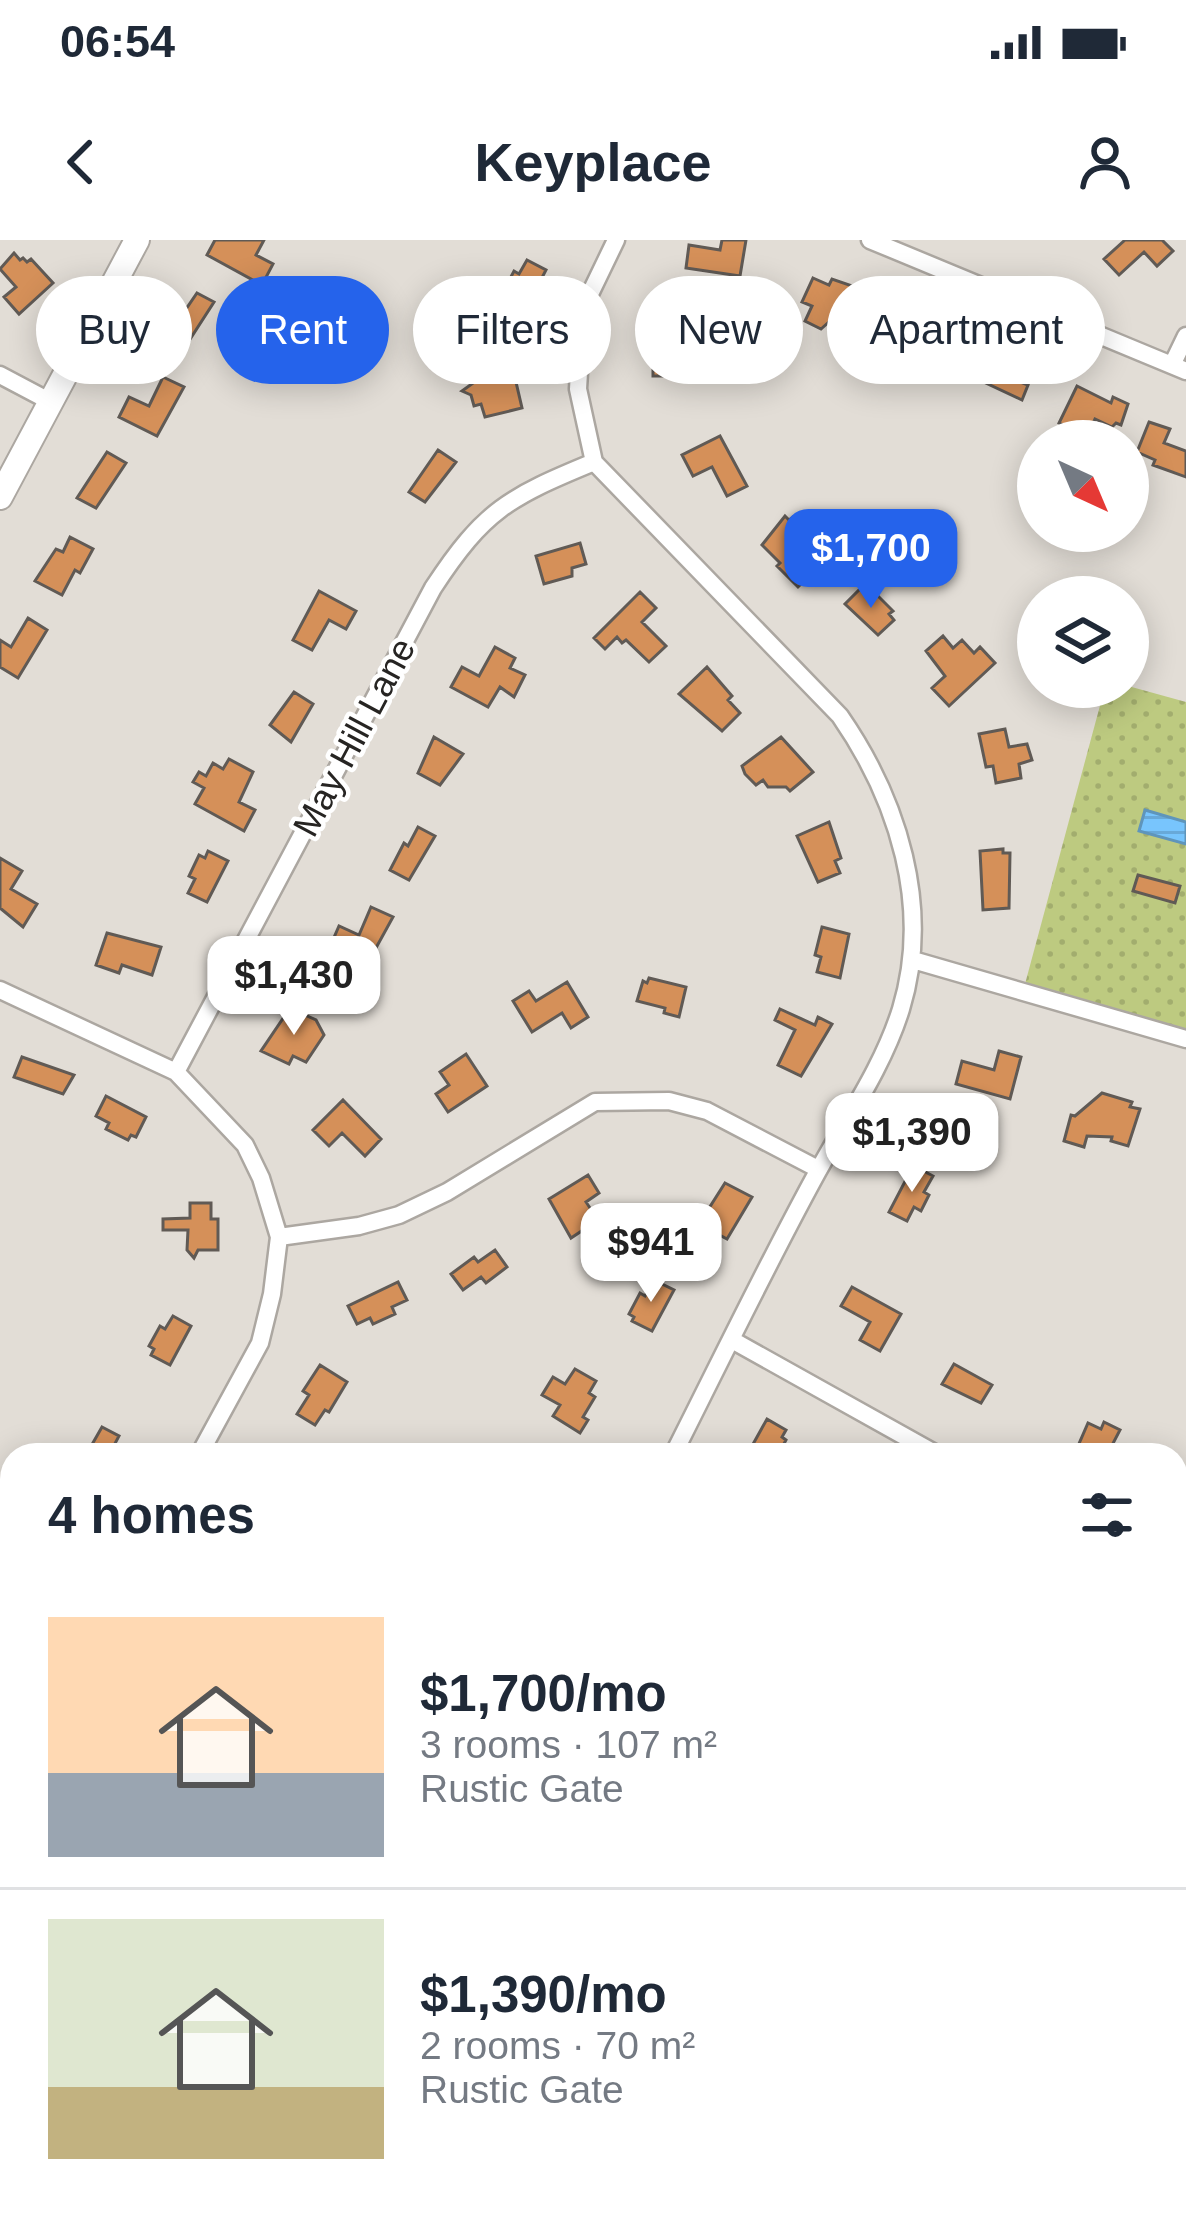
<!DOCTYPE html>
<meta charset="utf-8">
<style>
:root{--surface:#fff;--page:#f6f6f7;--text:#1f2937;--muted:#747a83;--line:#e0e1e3;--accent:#2563eb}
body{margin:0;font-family:Arial,sans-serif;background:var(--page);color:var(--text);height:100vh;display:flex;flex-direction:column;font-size:45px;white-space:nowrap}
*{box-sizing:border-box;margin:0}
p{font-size:39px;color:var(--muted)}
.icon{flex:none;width:66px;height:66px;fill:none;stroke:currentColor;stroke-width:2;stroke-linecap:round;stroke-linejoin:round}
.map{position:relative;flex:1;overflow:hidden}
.panel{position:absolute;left:0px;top:1203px;width:1188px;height:771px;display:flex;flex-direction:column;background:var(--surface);border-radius:36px 36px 0 0;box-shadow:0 6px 30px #0003}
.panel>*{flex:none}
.hud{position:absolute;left:36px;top:36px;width:1116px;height:108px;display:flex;gap:24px}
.needle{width:78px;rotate:136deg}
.controls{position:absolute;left:1017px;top:180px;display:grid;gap:24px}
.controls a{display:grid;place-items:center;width:132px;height:132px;border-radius:50%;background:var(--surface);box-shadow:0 6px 30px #0003;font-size:60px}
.price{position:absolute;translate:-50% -102px;padding:0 27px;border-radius:24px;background:#fff;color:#222;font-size:39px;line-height:78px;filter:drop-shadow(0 3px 6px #0008)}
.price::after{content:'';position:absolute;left:50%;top:72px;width:36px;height:27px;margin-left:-18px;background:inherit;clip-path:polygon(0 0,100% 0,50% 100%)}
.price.active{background:var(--accent);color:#fff}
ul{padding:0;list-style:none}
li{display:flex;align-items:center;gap:36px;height:300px;padding:0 48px}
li+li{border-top:3px solid var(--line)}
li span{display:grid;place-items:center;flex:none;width:336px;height:240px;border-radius:0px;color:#555}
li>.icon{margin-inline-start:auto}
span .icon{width:144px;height:144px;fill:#fffc;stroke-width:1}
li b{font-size:51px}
h2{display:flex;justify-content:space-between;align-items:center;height:144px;padding:0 48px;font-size:51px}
.pill{padding:0 42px;border-radius:54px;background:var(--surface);box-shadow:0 6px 30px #0003;font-size:42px;line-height:108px}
.pill.active{background:var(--accent);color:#fff}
.status{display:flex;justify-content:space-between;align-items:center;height:84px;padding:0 60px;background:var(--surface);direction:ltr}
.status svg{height:33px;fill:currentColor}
header{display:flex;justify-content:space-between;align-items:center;height:156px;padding:0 48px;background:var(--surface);font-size:54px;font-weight:700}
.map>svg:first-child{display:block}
</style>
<div class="status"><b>06:54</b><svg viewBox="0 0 49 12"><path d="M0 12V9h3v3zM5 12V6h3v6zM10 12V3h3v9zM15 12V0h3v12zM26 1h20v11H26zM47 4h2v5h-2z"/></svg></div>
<header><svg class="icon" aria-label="back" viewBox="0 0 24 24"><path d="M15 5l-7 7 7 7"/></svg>Keyplace<svg class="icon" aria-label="person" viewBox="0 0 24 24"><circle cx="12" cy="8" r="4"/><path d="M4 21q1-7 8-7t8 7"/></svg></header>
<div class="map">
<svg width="1186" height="1973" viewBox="0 0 1186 1973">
<defs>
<pattern id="forest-firs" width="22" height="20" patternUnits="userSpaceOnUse" patternTransform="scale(3)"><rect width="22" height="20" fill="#bdca80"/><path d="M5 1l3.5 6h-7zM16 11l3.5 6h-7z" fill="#a2ad6e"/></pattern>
<pattern id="park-dots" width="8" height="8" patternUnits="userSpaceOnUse" patternTransform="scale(3)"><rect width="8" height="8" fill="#bdca80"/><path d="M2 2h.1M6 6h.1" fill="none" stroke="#a2ad6e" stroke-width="1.8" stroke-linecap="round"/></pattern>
<pattern id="water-rules" width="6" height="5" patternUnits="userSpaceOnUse" patternTransform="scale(3)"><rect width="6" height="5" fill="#78c5fd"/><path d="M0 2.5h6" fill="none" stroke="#68a9d9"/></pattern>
</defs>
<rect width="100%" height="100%" fill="#e2ddd6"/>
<path fill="url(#forest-firs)" d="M340 1962H598L592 1973H371Z
M920 1962H1155L1149 1973H914Z"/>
<path fill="url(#park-dots)" d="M1128 446 1186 462V789L1025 744 1105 447Z"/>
<path fill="url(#water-rules)" stroke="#5f95bb" stroke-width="3" d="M1145 570 1186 582V604L1139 591Z
M1003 1962H1052L1056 1973H993Z"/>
<path fill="#d59059" stroke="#605a55" stroke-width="3" d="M215 0H264L256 15 273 24 262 45 207 15Z
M722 0H746L740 36 686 28 689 5 720 10Z
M1125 0H1162L1173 11 1157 26 1144 12 1119 35 1104 19Z
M14 13 20 20 23 18 27 22 31 19 53 43 19 74 4 57 16 47 0 29Z
M527 20 546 30 526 69 505 58 507 54 503 52 514 31 519 34Z
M813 38 829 45 832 39 867 51 847 89 830 81 821 89 805 81 812 66 802 62Z
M197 53 214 62 185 107 167 97Z
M905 79 946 99 936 120 923 113 920 119 892 105Z
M656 93 689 96V117L674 119 669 136H653V124L648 118 649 111 656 106Z
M509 112 522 168 485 177 481 164 474 166 471 155 462 151 476 141 470 124Z
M981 114 1014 132 1012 139 1028 145 1022 160 971 136Z
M163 137 184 147 157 196 119 177 129 157 149 166Z
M1077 146 1111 163 1113 157 1128 164 1121 185 1116 183 1112 187 1095 179 1085 201H1059L1065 186 1059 183Z
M1149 182 1170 189 1164 203 1186 211V237L1153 225 1155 220 1137 212Z
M720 196 747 246 727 256 712 227 693 236 682 215Z
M438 210 456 222 425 262 409 252Z
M107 212 126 223 96 268 77 258Z
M785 276 789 280 793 277 809 293 802 300 807 305 797 315 813 332 798 347 777 326 780 323 762 305Z
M70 297 93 309 80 333 75 330 62 355 35 341 56 309 63 312Z
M580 303 586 324 572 328V336L544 344 536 316Z
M861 348 871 359 876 354 893 371 889 374 894 380 878 395 845 364Z
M319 351 356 371 346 389 329 380 312 410 293 400Z
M640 352 656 368 642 382 666 406 649 422 626 400 622 403 617 397 605 409 594 398Z
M28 378 47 390 18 438 0 427V400L11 407Z
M943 396 953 408 962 400 974 413 980 407 995 423 949 466 932 448 945 436 926 411Z
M495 407 515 418 510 428 525 435 514 457 500 447 488 467 451 447 462 427 479 436Z
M707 427 732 456 728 460 740 473 722 491 679 454Z
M294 452 313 464 291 502 270 485Z
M1005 489 1009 507 1027 504 1032 520 1019 524 1021 538 996 543 993 526 986 527 979 494Z
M434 497 463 514 440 545 418 533Z
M781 497 813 532 790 551 786 547H768L763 540 756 545 745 534 742 526Z
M229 519 253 532 239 562 255 570 244 591 195 564 204 548 193 542 199 532 206 536 213 523 223 529Z
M829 582 841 618 835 621 840 633 818 642 797 596Z
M418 587 435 596 409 640 390 630 404 603 408 606Z
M1003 609V613H1010L1009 668 983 670 980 611Z
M208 611 228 621 207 662 188 653 195 639 189 636 199 615 205 618Z
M0 618 22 631 11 649 37 664 23 687 0 668Z
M1138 635 1180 646 1175 663 1133 651Z
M371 667 393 677 366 726 329 709 339 686 359 695Z
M822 687 849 694 840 738 817 732 821 717 815 715Z
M107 693 161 707 152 735 122 725 119 733 96 725Z
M649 738 686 747 679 777 664 773 665 768 637 761 643 741 647 743Z
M567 742 588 777 571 788 562 773 532 792 513 761 529 751 536 761Z
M290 768 316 780 324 795 306 822 293 816 289 824 261 811Z
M780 769 815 785 818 777 832 784 801 836 778 825 795 790 775 780Z
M999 811 1021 817 1010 859 956 844 962 821 994 830Z
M466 814 487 846 448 872 436 854 449 845 440 832Z
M22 817 74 835 63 854 14 837Z
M1102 853 1132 862 1130 867 1140 869 1128 906 1111 901 1112 897 1087 896 1084 907 1064 901 1071 875 1075 876Z
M106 856 146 877 136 897 131 895 128 900 106 889 109 883 96 876Z
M343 860 381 899 365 916 342 893 329 906 313 890Z
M920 929 933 936 924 952 929 955 921 971 914 967 907 981 889 972 911 930 917 933Z
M588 935 599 953 586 962 598 980 571 998 549 959Z
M725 943 752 957 727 999 699 984Z
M190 963H211V979H218V1010H198L194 1018 187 1010 188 990H163V979L190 978Z
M495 1010 507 1027 486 1043 481 1037 463 1050 451 1034 474 1017 478 1022Z
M654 1040 674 1050 652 1091 632 1081 634 1077 629 1074 640 1053 645 1056Z
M398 1042 407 1060 392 1067 395 1074 373 1084 370 1078 357 1084 348 1066Z
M852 1047 901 1074 880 1111 860 1100 870 1082 841 1066Z
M173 1076 191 1086 170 1125 151 1115 154 1109 149 1106 160 1086 165 1089Z
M954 1124 992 1145 981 1163 942 1144Z
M320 1125 347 1142 329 1172 325 1170 315 1185 297 1174 309 1155 303 1151Z
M575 1129 596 1141 589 1153 595 1157 583 1177 588 1180 580 1193 553 1176 560 1165 542 1155 553 1137 565 1144Z
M767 1179 786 1190 782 1197 786 1200 778 1215H747Z
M1104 1182 1120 1190 1107 1215H1097L1078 1206 1088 1183 1101 1189Z
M102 1187 119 1196 109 1215H86Z"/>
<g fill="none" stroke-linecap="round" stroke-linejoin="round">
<defs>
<path id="street" d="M616 0 589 56 581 99 578 149 594 222 840 476C898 560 932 667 901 769 883 827 847 878 818 931 767 1024 721 1120 673 1215
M870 0 1186 131
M1172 125 1186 96
M0 135 51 162
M913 720 1186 799
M0 750 176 832 245 905 261 938 279 997 272 1054 260 1103 199 1215
M176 832 433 348C484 270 509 257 594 222
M279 997 359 986 399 975 447 952 595 862 669 861 707 871 818 929
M732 1100 938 1215
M1176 1350 1186 1356
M0 1572 12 1565
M1176 1743 1186 1737
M771 1973 776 1962"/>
<path id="secondary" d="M0 257 137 0
M1173 1973 1186 1951"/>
</defs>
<use href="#street" stroke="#aca7a1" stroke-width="21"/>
<use href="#secondary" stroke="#aca7a1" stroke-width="28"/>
<use href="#street" stroke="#fff" stroke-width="16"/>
<use href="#secondary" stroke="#fff" stroke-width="24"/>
</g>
<g text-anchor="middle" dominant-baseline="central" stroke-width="9" stroke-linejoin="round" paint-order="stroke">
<g font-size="36" fill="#262422" stroke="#fff">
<text transform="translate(354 497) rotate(-62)">May Hill Lane</text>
</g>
</g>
</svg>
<div class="controls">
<a><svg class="needle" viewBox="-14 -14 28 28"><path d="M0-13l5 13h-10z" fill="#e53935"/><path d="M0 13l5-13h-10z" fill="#747a83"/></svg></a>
<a><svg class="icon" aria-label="layers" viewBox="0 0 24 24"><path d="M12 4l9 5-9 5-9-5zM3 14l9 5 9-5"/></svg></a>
</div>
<b class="price active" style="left:871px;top:371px">$1,700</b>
<b class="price" style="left:294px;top:798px">$1,430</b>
<b class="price" style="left:912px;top:955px">$1,390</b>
<b class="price" style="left:651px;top:1065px">$941</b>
<div class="hud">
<a class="pill">Buy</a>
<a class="pill active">Rent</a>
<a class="pill">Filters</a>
<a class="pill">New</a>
<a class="pill">Apartment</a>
</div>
<section class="panel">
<h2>4 homes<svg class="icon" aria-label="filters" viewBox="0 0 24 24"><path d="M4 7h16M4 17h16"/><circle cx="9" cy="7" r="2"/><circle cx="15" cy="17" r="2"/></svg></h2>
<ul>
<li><span style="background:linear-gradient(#ffd9b3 65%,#9aa5b1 0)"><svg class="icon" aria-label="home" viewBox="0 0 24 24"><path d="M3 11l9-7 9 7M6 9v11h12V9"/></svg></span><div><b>$1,700/mo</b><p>3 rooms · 107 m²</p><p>Rustic Gate</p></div></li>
<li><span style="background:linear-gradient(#dfe7d0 70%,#c2b280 0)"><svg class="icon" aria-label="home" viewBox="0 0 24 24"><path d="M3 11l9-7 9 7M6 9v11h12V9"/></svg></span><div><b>$1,390/mo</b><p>2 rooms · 70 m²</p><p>Rustic Gate</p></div></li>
</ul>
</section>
</div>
